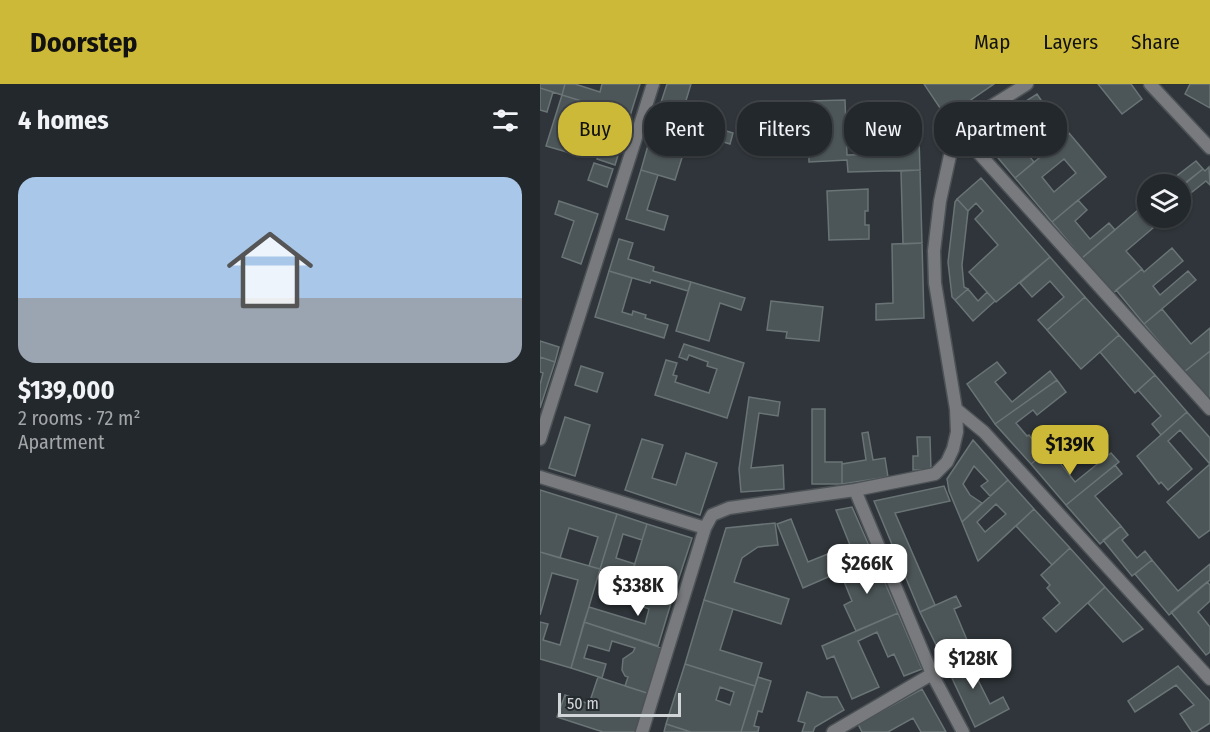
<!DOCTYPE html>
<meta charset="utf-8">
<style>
:root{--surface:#23282c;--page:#2f3438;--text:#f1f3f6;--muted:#a3a6a9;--line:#404448;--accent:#cdb938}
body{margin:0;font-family:"Fira Sans Condensed",sans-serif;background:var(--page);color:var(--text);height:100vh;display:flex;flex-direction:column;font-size:22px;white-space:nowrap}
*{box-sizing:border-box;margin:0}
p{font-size:20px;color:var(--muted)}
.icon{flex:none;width:33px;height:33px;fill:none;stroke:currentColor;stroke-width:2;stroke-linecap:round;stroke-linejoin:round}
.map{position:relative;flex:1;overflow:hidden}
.details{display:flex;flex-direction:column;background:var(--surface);width:540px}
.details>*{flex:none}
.hud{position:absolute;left:18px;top:18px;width:561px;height:54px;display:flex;gap:12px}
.fabs{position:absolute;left:597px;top:90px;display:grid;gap:12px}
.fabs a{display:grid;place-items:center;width:54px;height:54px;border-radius:50%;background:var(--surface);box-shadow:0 2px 4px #0004,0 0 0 2px var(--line);font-size:30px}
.scale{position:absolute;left:18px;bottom:15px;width:123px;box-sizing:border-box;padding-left:6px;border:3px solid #d1d5d8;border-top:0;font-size:16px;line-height:21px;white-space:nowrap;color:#d1d5d8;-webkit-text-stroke:4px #252b2f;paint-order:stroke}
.price{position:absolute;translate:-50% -51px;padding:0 14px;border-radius:12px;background:#fff;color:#222;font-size:20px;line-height:39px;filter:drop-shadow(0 2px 3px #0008)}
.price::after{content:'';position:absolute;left:50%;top:36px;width:18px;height:14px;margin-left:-9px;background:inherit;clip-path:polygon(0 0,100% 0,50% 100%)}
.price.on{background:var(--accent);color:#111}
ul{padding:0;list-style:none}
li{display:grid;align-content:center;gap:12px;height:318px;padding:0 18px}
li+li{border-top:2px solid var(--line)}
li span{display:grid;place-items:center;height:186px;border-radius:18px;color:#555}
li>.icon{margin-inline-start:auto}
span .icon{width:108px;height:108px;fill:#fffc;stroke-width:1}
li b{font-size:26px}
h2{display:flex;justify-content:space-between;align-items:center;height:72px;padding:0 18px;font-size:26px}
.chip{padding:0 21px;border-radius:24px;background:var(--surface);box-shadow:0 2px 4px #0004,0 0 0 2px var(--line);font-size:21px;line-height:54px}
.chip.on{background:var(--accent);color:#111}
header{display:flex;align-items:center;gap:36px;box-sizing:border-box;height:84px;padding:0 30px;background:var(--accent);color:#111}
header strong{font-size:28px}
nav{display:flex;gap:33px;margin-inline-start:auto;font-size:21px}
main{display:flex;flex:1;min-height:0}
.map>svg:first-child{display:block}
</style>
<header>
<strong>Doorstep</strong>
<nav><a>Map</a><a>Layers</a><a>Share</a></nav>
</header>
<main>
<section class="details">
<h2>4 homes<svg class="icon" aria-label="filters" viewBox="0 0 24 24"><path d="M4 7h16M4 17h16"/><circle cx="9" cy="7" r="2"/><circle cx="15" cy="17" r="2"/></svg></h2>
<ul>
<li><span style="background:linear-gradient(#a9c7e8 65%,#9aa5b1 0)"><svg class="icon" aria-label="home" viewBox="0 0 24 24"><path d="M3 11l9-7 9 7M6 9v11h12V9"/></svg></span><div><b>$139,000</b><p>2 rooms · 72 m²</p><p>Apartment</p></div></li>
</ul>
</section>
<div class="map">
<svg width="670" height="648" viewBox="0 0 670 648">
<rect width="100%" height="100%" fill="#2f353a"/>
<path fill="#4c5557" stroke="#6a7476" stroke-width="1.5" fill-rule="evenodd" d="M0 0H25L22 11 0 4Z
M25 0H35L60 8 62 0H100L90 32 22 11Z
M127 0H151L141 33 193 49 190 60 115 37Z
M384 0H454L406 33Z
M558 0H591L602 15 582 30Z
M650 0H670V24L645 10Z
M0 4 13 8 7 28 0 26Z
M497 10 505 22 467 45 458 35Z
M22 11 90 32 75 81 57 75 67 41 38 32 27 68 6 62Z
M305 16 307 71 345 70 344 56 379 55 380 86 308 88 307 76 269 78 268 17Z
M456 33 494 78 475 94 437 49Z
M115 37 150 48 135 96 101 86Z
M529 49 566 93 512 138 475 94ZM524 75 536 89 514 108 502 93Z
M656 77 663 85 641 103 634 94Z
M54 79 73 85 67 103 48 96Z
M669 83 670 101 666 97 647 112 640 103 663 85 665 87Z
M101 86 118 91 107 126 128 132 124 146 86 135Z
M380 86 382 159 363 160 361 87Z
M441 94 510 173 456 218 429 188 458 161 435 135 443 127 436 119 428 127 417 115Z
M328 105V127H325V141H329V155L289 156 287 107Z
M417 115 428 127 422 181 424 203 428 205 415 216 412 213 408 178 415 118Z
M538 116 547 126 535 137 550 155 569 139 575 146 542 174 512 138Z
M19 117 58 130 41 180 22 173 34 137 15 130Z
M598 126 613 144 586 167 602 185 572 210 542 174Z
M79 155 93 159 88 175 114 183 113 187 151 198 148 207 111 196 110 199 69 187Z
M382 159 384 234 336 236V220L353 219 352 160Z
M632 164 643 177 613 202 620 211 648 187 656 196 604 240 576 206 602 185 604 188Z
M510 173 545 213 507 246 498 236 524 213 510 197 492 213 480 199Z
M69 187 92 194 82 228 92 231 93 227 106 231 105 234 128 241 124 254 55 233Z
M151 198 205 214 201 226 180 219 169 257 136 247Z
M428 205 438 217 447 208 455 217 433 237 415 216Z
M545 213 579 251 541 285 507 246Z
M231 217 283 223 279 257 246 254 247 248 227 246Z
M622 225 651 260 670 244V267L644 288 604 240Z
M579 251 615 291 595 309 560 268Z
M0 257 19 263 15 278 0 273Z
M144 260 204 279 187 334 115 311 126 276 137 279 133 291 137 292 135 298 169 309 177 285 167 282 168 278 149 271 147 276 139 273Z
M669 268 670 269V319L644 288Z
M0 273 15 278 0 324V301L3 289 0 288Z
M457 278 466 289 455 298 472 318 510 287 517 296 455 340 427 300Z
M41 282 63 289 57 308 35 301Z
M615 291 647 328 621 351 612 340 621 332 598 306Z
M517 296 526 308 497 331 493 326 476 339 487 352 489 351 496 360 502 356 507 362 512 358 514 361 491 380 455 340Z
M209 313 240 318 238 332 219 329 211 384 243 381 244 405 201 408 199 385Z
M272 325H285V378H302V400H272Z
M647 328 670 354V380L640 346 628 357 652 385 628 406 621 398 619 400 597 372Z
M25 333 50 341 35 392 9 384Z
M328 348 333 376 345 374 348 393 302 400V380L326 376 322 349Z
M377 353H390L391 386H373V372H378Z
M102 355 123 361 112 394 136 401 146 369 177 379 160 431 85 406Z
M433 356 468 396 450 412 441 402 448 397 434 382 423 400 430 411 442 419 422 438 409 407 407 395Z
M509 365 535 398 571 369 579 378 526 421 491 380Z
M670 380V446L659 454 627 418Z
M575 381 582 390 555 412 581 442 560 460 526 421Z
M468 396 494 425 438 477 422 438ZM456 420 466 430 445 448 437 438Z
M404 402 410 417 355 429 395 521 380 528 334 417Z
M0 406 77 430 60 485 49 482 58 453 29 444 20 474 0 468Z
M312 423 334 473 263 504 237 440 251 435 268 478 310 461 296 426Z
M494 425 530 464 512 481 476 442Z
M77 430 107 440 102 456 83 450 76 474 95 480 90 495 60 485Z
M235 439 238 461 218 463 202 474 194 498 249 515 241 540 164 516 186 444Z
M107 440 152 454 134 509 90 495Z
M581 442 588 451 582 456 597 474 605 467 612 476 592 492 563 456Z
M530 464 565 503 516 548 503 534 520 519 507 504 510 501 501 491Z
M0 468 60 485 31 584 0 575V538L8 540 3 556 20 561 38 496 12 489 0 531Z
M334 473 358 529 316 547 304 521 312 517 300 488Z
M612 476 638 507 670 480V496L629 531 595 490Z
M667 498 670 501V517L658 528 670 543V568L666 571 631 528Z
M105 500 134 509 118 562 44 538 49 523 105 540 109 525 99 521Z
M565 503 603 545 583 558 548 519Z
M416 512 421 522 414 525 430 563 403 575 380 528Z
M164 516 193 525 180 566 222 579 215 602 145 580Z
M358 529 382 585 364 592 354 570 348 573 337 548 318 557 339 603 312 615 294 572 287 575 282 562Z
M44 538 125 565 110 610 85 602 88 593 85 592 82 586 83 575 93 568 95 564 72 557 69 567 48 561 44 574 66 580 62 594 31 584Z
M423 566 450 620 463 613 469 625 435 643 403 575Z
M145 580 215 602 201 648H151L126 640ZM180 603 194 608 190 621 176 616Z
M638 582 670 617V639L656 648H652L640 630 654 621 636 601 595 628 588 617Z
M58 593 110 610 97 648H63L17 633 25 611 49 620Z
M218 593 231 597 222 628 218 627 214 642 219 643 218 648H201Z
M382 605 406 648H381L373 634 348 648H322L318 640Z
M267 608 282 613H297L304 626 275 643 273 648H262L265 639 258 637Z
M126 640 151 648H124Z"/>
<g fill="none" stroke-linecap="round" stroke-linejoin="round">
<defs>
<path id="street" d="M610 0 670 64
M416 44 670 325
M416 325 444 348 670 595
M0 355 113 0
M0 393 165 444
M315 406 392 590 423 648
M102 648 165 444 172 431 189 424 315 406 395 390 407 378 413 365 417 348 416 325 395 199 394 167 400 117 416 44 487 0
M293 648 392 590"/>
</defs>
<use href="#street" stroke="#4c5256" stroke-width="15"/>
<use href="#street" stroke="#787a7d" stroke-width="12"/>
</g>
</svg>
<div class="fabs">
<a><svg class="icon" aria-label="layers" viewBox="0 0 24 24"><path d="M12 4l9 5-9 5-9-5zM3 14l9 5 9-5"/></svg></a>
</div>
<div class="scale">50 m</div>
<b class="price on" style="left:530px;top:392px">$139K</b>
<b class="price" style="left:327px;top:511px">$266K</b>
<b class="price" style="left:98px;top:533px">$338K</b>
<b class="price" style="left:433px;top:606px">$128K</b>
<div class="hud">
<a class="chip on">Buy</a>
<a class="chip">Rent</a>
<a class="chip">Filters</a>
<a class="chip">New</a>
<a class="chip">Apartment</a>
</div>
</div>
</main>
